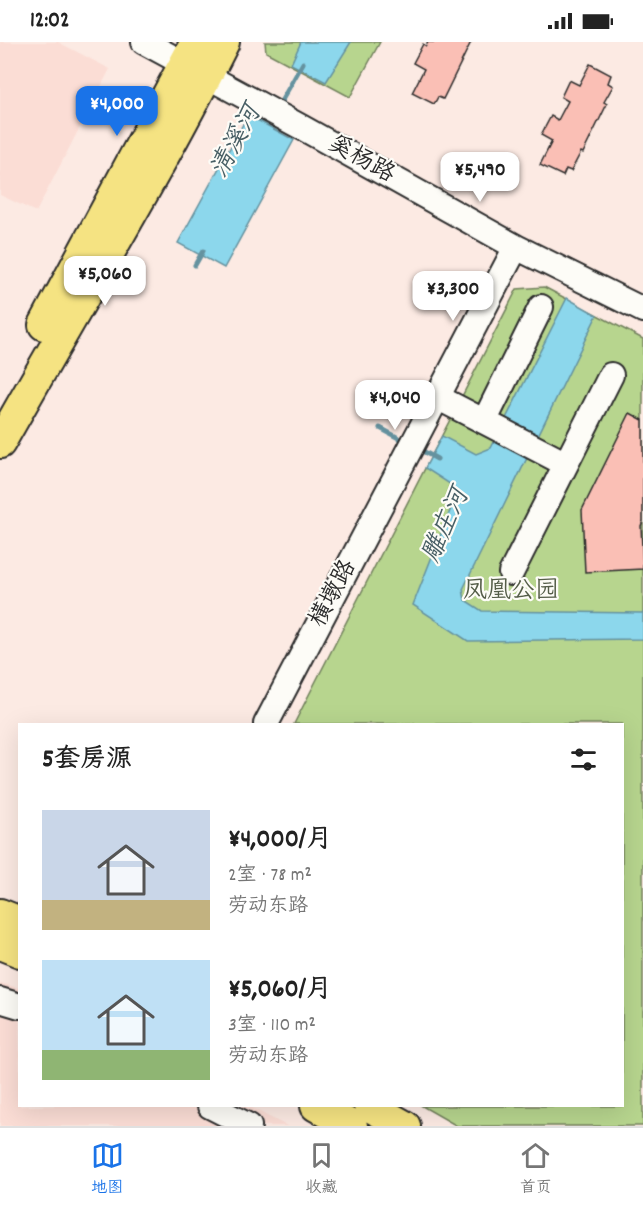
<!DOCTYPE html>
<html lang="zh">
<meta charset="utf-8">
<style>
:root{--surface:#fff;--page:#f6f6f6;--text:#222;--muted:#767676;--line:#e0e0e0;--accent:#1a73e8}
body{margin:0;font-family:Dekko,"LXGW WenKai TC",sans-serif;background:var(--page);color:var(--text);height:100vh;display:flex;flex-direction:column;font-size:22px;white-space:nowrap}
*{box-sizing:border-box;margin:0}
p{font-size:20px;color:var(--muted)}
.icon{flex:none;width:33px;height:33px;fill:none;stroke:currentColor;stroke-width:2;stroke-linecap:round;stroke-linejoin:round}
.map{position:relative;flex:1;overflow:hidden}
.sheet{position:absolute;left:18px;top:681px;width:606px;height:384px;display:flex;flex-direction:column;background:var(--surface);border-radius:0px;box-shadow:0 6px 24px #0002}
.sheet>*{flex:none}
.price{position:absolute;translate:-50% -51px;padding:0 14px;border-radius:12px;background:#fff;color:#222;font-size:20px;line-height:39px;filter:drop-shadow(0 2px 3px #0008)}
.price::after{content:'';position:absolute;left:50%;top:36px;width:18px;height:14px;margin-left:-9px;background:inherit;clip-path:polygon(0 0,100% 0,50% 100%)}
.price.selected{background:var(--accent);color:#fff}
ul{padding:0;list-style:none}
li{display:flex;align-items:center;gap:18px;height:150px;padding:0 24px}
li span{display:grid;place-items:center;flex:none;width:168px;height:120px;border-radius:0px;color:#555}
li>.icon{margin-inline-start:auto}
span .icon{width:72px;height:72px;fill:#fffc;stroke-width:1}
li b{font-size:26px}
h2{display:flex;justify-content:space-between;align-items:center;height:72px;padding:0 24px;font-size:26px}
.status{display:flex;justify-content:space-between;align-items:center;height:42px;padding:0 30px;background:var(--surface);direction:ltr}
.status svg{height:16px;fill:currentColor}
.dock{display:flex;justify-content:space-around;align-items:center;height:84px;border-top:2px solid var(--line);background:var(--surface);font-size:16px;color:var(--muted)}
.dock a{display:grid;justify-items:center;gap:3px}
.dock .selected{color:var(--accent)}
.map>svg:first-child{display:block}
</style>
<div class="status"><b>12:02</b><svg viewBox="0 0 49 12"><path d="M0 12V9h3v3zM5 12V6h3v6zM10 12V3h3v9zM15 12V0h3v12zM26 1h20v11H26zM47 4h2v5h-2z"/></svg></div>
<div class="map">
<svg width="643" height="1084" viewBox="0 0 643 1084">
<rect width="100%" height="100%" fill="#fceae3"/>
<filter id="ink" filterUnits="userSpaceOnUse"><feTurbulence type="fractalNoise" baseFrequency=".0167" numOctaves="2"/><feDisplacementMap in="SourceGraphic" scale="12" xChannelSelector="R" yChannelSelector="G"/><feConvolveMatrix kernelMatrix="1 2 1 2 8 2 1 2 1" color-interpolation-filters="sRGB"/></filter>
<g filter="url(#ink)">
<path fill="#fbddd5" d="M0 0H58L110 27 36 170 0 153Z
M0 941 19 946 20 1064H248L287 1084H0Z"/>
<path fill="#b7d58e" stroke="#71805c" stroke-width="1.5" d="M265 0H380L350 55 266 10Z
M544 245 643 297V1084H457L422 1064H622V682H294L517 247Z"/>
<path fill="#8cd7ec" stroke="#65929f" stroke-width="1.5" d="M301 0H351L326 40 291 22Z
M248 73 294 98 224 226 178 201Z
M567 256 597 273 463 547 465 558 482 569 643 571V597L468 599 413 563 455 456 450 442 425 426 442 394 476 412 491 406Z"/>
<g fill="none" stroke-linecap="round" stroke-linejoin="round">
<path stroke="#65929f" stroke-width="5" d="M278 65 303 21
M195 223 203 209
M380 386 408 401
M419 407 437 417"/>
</g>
<path fill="#fabfb5" stroke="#2b2b2b" stroke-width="1.5" d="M428 0H471L443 57 438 55 434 62 412 51 424 27 413 21 423 2 426 4Z
M590 22 611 33 608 41 613 44 604 60 607 62 583 111 581 110 571 129 566 127 563 134 540 123 552 99 541 93 551 74 558 78 568 59 561 55 569 38 579 43Z
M630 371 643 378V479L641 484 643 527 585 530 582 468Z"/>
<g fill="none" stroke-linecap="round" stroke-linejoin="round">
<defs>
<path id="minor" d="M144 0 301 85 516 205 643 268
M437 355 566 422
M485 378 541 265
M511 531 611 333
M266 682 516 205
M0 958 20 964
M210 1064 249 1084"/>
<path id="major" d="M44 283 196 0
M0 401C75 268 155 137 224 0
M0 872 20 880
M0 902 20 910
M316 1064 352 1084
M369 1064 405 1084"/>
</defs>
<use href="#minor" stroke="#2b2b2b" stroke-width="28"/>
<use href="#major" stroke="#2b2b2b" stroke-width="34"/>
<use href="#minor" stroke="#fdfcf7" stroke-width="24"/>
<use href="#major" stroke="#f5e382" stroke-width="30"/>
</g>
</g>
<g text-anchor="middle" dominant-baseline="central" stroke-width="4.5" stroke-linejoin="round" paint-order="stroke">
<g font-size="24" fill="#2b2b2b" stroke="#fdfcf7">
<text transform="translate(361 118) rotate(29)">奚杨路</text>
<text transform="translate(334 552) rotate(-62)">横墩路</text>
</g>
<g font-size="24" fill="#555e49" stroke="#fdfcf7">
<text x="511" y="550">凤凰公园</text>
</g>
<g font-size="26" font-style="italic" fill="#485f65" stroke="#fdfcf7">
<text transform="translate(237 100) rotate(-62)">清溪河</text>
<text transform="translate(447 484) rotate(-66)">雕庄河</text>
</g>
</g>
</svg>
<b class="price selected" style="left:117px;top:95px">¥4,000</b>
<b class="price" style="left:480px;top:161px">¥5,490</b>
<b class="price" style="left:105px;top:265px">¥5,060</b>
<b class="price" style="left:453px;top:280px">¥3,300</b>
<b class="price" style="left:395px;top:389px">¥4,040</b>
<section class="sheet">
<h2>5套房源<svg class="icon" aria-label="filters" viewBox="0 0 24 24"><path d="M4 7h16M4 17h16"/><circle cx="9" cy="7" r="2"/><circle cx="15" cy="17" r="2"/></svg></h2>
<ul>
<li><span style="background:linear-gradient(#c9d6e8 75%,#c2b280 0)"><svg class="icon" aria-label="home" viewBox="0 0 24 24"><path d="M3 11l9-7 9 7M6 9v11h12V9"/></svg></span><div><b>¥4,000/月</b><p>2室 · 78 m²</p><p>劳动东路</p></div></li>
<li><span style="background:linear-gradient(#bfe0f5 75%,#8fb573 0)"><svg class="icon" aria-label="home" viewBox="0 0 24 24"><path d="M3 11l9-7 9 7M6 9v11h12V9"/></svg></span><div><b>¥5,060/月</b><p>3室 · 110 m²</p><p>劳动东路</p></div></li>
</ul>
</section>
</div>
<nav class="dock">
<a class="selected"><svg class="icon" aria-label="map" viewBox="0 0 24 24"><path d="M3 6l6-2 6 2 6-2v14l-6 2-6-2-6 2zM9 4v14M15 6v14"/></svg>地图</a>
<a><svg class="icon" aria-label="saved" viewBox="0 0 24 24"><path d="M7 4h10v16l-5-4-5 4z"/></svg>收藏</a>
<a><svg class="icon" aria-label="home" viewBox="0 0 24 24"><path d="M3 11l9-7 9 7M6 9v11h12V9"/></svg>首页</a>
</nav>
